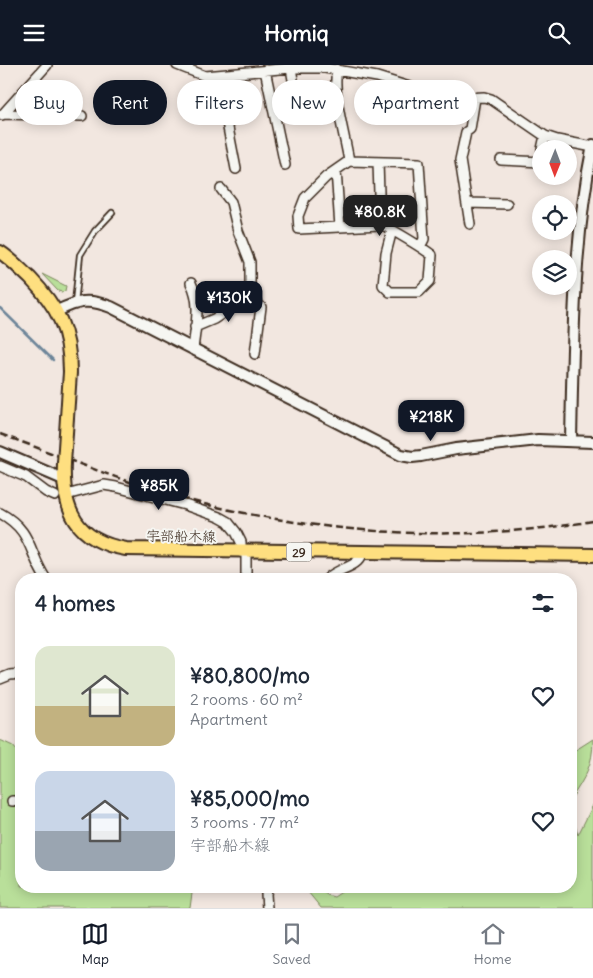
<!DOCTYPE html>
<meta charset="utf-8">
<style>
:root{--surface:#fff;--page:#f2f2f3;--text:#1f2937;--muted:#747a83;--line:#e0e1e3;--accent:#111827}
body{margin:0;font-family:Delius,"Klee One",sans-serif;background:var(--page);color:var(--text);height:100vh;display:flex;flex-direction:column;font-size:19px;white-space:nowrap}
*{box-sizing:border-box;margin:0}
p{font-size:16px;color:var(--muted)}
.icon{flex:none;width:28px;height:28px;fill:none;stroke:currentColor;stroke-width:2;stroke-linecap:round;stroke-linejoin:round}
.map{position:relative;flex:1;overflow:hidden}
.panel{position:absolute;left:15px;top:508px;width:562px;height:320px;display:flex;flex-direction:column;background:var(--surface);border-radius:20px;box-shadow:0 2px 12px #0003}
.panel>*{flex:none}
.banner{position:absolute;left:15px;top:15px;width:564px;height:45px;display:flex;gap:10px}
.needle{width:32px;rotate:181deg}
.tools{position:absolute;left:532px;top:75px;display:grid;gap:10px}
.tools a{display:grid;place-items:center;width:45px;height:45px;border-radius:50%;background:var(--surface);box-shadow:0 2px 12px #0003;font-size:25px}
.price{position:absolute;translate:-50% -42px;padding:0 11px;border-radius:10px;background:var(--accent);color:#fff;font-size:16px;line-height:32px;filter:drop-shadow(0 1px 2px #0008)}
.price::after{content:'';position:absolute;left:50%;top:30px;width:15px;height:11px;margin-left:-8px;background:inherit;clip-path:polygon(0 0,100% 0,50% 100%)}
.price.selected{background:#222;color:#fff}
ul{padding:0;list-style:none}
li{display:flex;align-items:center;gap:15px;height:125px;padding:0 20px}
li span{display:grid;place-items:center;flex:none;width:140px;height:100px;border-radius:15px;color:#555}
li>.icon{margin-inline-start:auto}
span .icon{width:60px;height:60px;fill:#fffc;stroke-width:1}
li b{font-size:21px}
h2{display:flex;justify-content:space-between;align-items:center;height:60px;padding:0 20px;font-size:21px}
.tag{padding:0 18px;border-radius:22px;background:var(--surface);box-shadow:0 2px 12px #0003;font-size:18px;line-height:45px}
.tag.selected{background:var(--accent);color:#fff}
header{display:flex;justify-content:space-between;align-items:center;height:65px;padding:0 20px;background:var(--accent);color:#fff;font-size:22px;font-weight:700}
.tabs{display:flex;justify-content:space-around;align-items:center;height:70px;border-top:1px solid var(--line);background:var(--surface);font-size:14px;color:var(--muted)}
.tabs a{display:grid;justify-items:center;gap:2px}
.tabs .selected{color:var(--accent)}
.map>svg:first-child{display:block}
</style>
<header><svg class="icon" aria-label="menu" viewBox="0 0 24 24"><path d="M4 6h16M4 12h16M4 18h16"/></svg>Homiq<svg class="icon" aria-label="search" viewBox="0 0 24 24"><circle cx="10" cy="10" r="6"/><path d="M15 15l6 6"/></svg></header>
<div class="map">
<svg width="593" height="843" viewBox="0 0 593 843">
<rect width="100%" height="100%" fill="#f2e7e0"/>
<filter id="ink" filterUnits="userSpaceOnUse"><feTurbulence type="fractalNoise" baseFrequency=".02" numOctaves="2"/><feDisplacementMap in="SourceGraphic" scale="10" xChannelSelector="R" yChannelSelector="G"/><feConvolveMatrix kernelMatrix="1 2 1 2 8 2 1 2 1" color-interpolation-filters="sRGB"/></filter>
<g filter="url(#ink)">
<path fill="#b9df9a" stroke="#7a845c" d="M42 209 66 221 65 226 62 227 58 226Z
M593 674C593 701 585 712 571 734V688Z
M0 675 13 681 21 691V821H193L190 843H0Z
M593 740V843H321L303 821H317L327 830 334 832 343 826 345 821H571V747L578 770Z"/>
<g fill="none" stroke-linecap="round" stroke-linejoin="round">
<path stroke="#6d8599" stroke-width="2.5" d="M0 243 53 295"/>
<defs>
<path id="service" d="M75 238 80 190 95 166 112 148"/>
<path id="minor" d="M177 0 205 11 291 3H325L377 12 442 32 466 33 484 32 491 34 545 71 557 75 593 82
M291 3 296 33
M337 4C332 29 345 71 349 96
M265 5 285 100
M218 11 236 104
M4 49 82 51
M2 50 47 0
M542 84 545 71
M501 95 541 97
M378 97 380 160
M336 105 340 162
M221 124 231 137 238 166 250 197V230L261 242 255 289
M467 138 507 139
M470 159 460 95 466 67 470 64 475 33
M392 165 386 188 383 220 390 227H419L430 216 432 190C417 179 401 170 385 161L380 160 299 164 298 151 305 133 326 112 349 96 419 98 424 174 420 182
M191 218C202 239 195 262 193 285
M195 262 214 254 250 230
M0 401 26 412 46 427 55 431
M70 429 104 420 116 422 185 440 219 452 228 457 236 467 241 477V487
M0 448C33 466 28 487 46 514
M246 487V514
M327 514C338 502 358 504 363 487
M0 614 10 610 21 609
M12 736H21
M267 843 266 829 268 821"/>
<path id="tertiary" d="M57 246C78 236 88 233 111 242L401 390 412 392 421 391 456 384 538 375 593 377
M571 376C573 276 573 177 593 80
M0 387 63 414"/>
<path id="primary" d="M0 187C11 194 20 204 30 213 58 242 70 266 70 307
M64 398C62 445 76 476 126 484L593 490"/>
</defs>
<use href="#service" stroke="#3b2a1e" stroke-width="8"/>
<use href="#minor" stroke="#3b2a1e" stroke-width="12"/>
<use href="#tertiary" stroke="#3b2a1e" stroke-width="14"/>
<use href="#primary" stroke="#3b2a1e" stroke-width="16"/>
<use href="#service" stroke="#f6f6f2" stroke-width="4.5"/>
<use href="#minor" stroke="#f6f6f2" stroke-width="9"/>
<use href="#tertiary" stroke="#f6f6f2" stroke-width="10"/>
<use href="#primary" stroke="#fedf80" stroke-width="12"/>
<path stroke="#3b2a1e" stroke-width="2.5" stroke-dasharray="8 4" stroke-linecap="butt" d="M0 369C61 391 122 417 185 434 315 469 460 479 593 456"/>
<defs>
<path id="primary-bridge" d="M64 398 70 307"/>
</defs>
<use href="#primary-bridge" stroke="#3b2a1e" stroke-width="16" stroke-linecap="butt"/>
<use href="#primary-bridge" stroke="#fedf80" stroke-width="12"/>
</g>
</g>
<g text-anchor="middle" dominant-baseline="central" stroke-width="4" stroke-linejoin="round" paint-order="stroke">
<rect fill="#f6f6f2" stroke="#73675e" stroke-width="1" x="286.5" y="477.5" width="25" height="19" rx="4"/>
<g font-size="12" font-weight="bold" fill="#3b2a1e">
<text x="299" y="487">29</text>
</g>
<g font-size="14" fill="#3b2a1e" stroke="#f6f6f2">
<text transform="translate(181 471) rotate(1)">宇部船木線</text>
</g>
</g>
</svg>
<div class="tools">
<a><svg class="needle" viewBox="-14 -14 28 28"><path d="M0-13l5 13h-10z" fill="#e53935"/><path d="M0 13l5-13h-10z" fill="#747a83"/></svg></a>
<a><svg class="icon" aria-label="locate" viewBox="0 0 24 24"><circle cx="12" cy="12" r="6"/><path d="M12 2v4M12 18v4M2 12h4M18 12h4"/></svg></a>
<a><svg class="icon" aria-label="layers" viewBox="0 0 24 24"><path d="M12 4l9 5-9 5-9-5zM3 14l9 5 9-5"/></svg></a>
</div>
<b class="price selected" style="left:380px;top:172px">¥80.8K</b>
<b class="price" style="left:229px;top:258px">¥130K</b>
<b class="price" style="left:431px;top:377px">¥218K</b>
<b class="price" style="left:159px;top:446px">¥85K</b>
<div class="banner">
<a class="tag">Buy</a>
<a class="tag selected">Rent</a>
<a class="tag">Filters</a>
<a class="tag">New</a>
<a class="tag">Apartment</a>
</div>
<section class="panel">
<h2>4 homes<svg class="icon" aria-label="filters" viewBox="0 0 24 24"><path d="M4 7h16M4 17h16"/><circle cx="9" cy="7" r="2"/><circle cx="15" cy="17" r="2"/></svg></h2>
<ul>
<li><span style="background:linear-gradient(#dfe7d0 60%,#c2b280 0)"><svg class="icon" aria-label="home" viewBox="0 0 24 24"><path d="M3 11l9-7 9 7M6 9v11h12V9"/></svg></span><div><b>¥80,800/mo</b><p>2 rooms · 60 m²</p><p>Apartment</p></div><svg class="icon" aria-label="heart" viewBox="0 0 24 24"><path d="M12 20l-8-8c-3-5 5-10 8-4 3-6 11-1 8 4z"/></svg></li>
<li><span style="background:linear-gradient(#c9d6e8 60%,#9aa5b1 0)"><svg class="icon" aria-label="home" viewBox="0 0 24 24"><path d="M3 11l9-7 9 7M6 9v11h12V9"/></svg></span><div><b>¥85,000/mo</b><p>3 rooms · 77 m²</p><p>宇部船木線</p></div><svg class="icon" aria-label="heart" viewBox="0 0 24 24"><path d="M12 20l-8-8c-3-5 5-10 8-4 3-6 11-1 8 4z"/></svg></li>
</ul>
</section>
</div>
<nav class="tabs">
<a class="selected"><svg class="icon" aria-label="map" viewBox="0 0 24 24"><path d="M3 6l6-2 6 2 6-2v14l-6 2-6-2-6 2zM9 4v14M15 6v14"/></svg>Map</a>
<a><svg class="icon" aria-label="saved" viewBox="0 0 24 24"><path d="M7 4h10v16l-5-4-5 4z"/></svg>Saved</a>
<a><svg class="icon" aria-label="home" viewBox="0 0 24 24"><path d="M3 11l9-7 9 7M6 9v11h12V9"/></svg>Home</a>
</nav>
